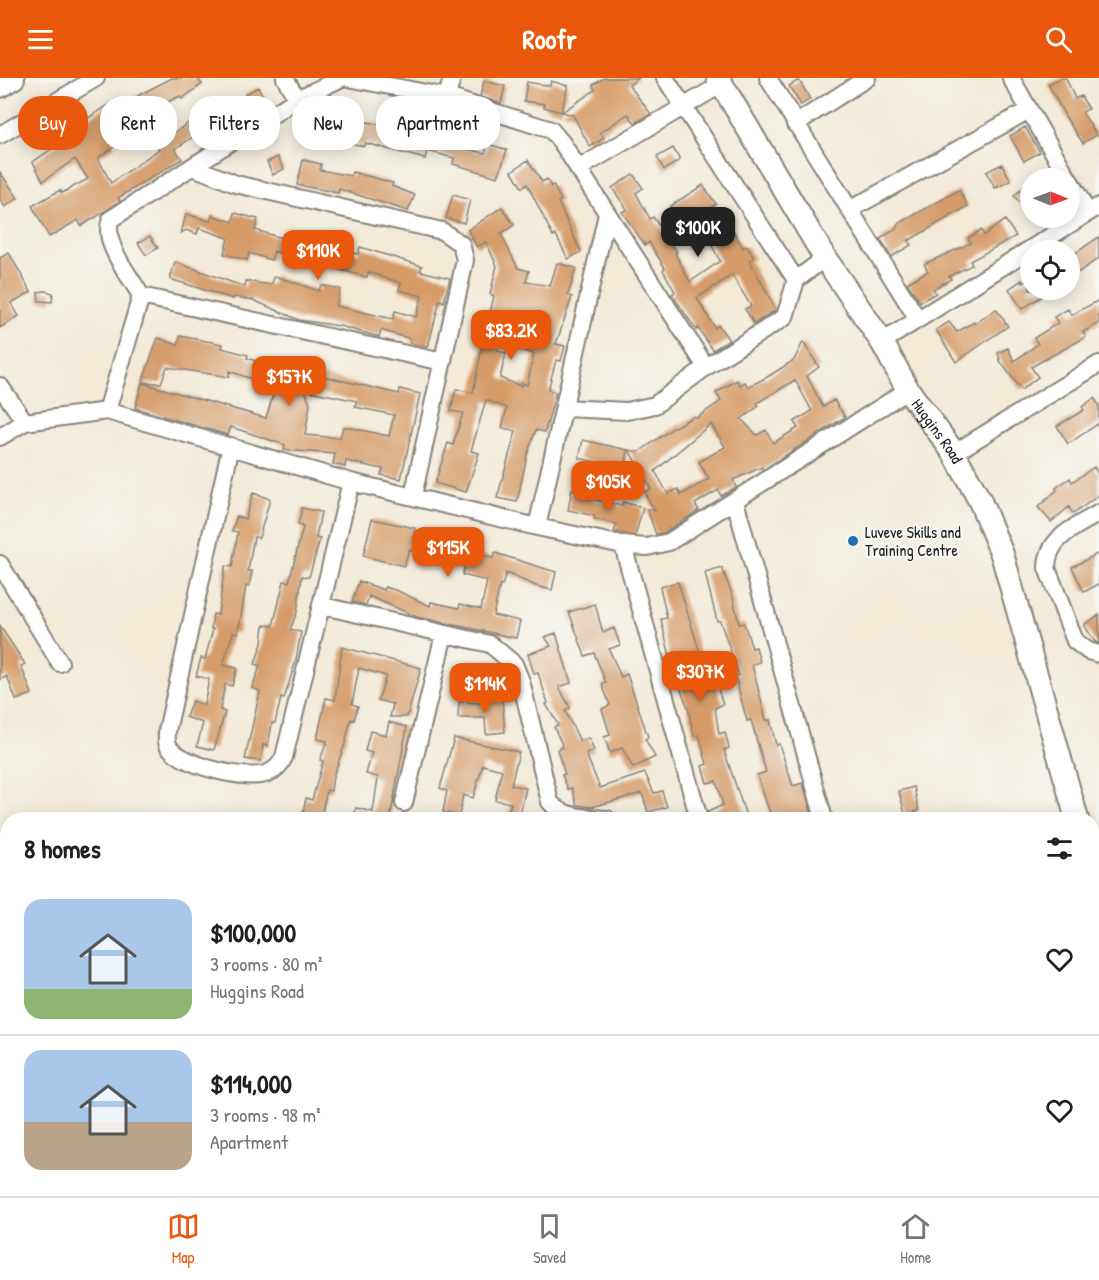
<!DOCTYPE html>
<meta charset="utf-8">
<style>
:root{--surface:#fff;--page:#f2f2f2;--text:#202124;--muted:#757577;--line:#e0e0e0;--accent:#ea580c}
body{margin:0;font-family:"Patrick Hand",sans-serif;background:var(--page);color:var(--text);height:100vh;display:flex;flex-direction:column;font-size:22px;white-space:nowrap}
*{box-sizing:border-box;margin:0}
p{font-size:20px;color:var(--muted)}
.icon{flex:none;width:33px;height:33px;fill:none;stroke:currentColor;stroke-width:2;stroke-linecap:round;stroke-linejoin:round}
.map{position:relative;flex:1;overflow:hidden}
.panel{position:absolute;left:0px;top:734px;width:1100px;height:386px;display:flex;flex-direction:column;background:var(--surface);border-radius:24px 24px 0 0;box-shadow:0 3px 15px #0003}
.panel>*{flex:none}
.hud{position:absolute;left:18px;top:18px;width:600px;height:54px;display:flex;gap:12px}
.needle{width:39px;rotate:91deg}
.fabs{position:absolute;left:1020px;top:90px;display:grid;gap:12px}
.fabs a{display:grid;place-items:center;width:60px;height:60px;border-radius:50%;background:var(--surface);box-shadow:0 3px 15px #0003;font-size:30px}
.price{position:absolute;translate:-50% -51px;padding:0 14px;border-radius:12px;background:var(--accent);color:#fff;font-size:20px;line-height:39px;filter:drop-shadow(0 2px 3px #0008)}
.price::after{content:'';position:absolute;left:50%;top:36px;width:18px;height:14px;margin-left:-9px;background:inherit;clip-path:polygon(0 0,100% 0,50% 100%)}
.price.current{background:#222;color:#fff}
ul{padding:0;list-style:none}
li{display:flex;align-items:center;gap:18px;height:150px;padding:0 24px}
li+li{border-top:2px solid var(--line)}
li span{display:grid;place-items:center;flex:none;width:168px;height:120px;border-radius:18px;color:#555}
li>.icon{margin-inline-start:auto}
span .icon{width:72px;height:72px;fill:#fffc;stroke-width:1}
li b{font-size:26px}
h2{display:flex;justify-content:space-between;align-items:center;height:72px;padding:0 24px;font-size:26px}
.chip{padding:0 21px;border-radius:24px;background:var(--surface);box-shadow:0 3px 15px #0003;font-size:21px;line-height:54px}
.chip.current{background:var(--accent);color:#fff}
header{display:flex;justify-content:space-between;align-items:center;height:78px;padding:0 24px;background:var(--accent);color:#fff;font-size:27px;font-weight:700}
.menu{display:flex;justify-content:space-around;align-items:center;height:84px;border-top:2px solid var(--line);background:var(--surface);font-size:16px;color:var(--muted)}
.menu a{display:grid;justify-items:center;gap:3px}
.menu .current{color:var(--accent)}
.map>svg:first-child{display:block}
</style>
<header><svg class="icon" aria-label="menu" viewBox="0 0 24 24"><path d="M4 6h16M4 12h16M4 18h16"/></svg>Roofr<svg class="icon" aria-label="search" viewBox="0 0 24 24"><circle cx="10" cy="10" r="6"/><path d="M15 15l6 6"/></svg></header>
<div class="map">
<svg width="1099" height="1118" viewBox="0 0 1099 1118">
<rect width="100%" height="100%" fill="#f6f6f2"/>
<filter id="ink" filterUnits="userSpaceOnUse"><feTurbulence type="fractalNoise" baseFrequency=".0167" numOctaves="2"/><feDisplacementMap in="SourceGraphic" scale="12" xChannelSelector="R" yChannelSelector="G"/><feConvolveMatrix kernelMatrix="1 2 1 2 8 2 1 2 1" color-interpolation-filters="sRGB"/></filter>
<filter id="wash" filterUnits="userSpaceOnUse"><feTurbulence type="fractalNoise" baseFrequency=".008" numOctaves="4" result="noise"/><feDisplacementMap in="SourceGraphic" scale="24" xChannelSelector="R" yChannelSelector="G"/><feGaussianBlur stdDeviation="1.35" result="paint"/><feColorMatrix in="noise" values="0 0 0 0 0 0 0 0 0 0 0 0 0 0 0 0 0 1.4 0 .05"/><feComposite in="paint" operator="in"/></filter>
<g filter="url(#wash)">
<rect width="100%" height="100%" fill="#f3ead8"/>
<path fill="#f2d5be" d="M0 1084 7 1096 8 1112H17L21 1118H0Z"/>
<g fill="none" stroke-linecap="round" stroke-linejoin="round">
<path stroke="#7cb6ed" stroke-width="4" d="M1098 1118 1099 1114"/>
</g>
<g id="blocks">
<path fill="#d59b67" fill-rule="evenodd" d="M172 0H197L202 6 182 21 180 18 155 30 133 46 135 50 112 63 115 68 98 80 111 105 159 71 152 60 164 52 168 59 200 37 205 47 247 20 245 16 258 9 268 27 212 64 205 51 175 71 182 81 118 120 120 123 96 139 81 148 78 142 49 159 32 128 60 112 62 115 88 101 75 81 43 103 33 84 63 63 61 60 80 45 118 21 123 29 141 16Z
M604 0H639L629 7 651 36 635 45 628 36 600 55 604 60 590 69 573 37 562 34 595 12 593 7Z
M1061 0H1066L1075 21 1081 18 1089 31 1082 34 1097 57 1083 65 1068 43 1048 6Z
M799 2 810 21 801 27 789 8Z
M484 3 505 8 501 25 480 19Z
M551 3 568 8 561 34 544 29 545 26 524 23 527 4 550 8Z
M347 40 387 48 388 41 437 52 452 56 449 67 485 75 488 66 507 72 498 99 453 86 454 80 427 73 425 81 365 65 364 68 343 64Z
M1025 49 1040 74 1024 83 1010 58Z
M673 70 680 82 664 92 657 79Z
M278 79 284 91 273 97 267 84Z
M303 82 321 86 320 92 351 98 352 94 393 105 392 108 415 117 408 133 339 111 338 115 297 107Z
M528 82 542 104 547 101 551 109 553 107 561 122 558 124 581 174 568 181 556 157 553 158 527 106 522 110 512 93Z
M1002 86 1011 103 995 110 986 94Z
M0 94 18 120 5 129 0 122Z
M633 96 643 110 636 115 650 141 653 139 677 174 675 175 690 204 720 183 708 160 705 162 695 148 700 145 689 130 674 137 670 128 703 107 716 126 709 130 726 156 733 152 743 170 747 168 754 180 750 183 776 232 754 246 745 231 751 228 732 197 697 220 715 250 718 247 729 262 713 272 698 250 696 252 672 216 675 214 663 192 665 190 649 164 645 167 622 134 627 131 612 110Z
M1030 103V137L1014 118Z
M959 112 968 128 908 163 911 167 891 179 880 161 894 152 900 145Z
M453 117 470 122 464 145 446 140Z
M502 129 514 147 501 156 518 190 529 193 526 204 550 208 557 185 576 190 568 217 572 219 556 266 565 268 561 283 556 282 548 312 556 314 545 354 536 352 527 377 517 424 497 420 516 353 502 350 507 330 486 322 471 373 479 375 466 414 435 405 448 365 453 367 463 335 451 333 456 311 473 315 483 264 478 263 481 246 487 248 494 218 490 216 497 188 486 164 477 169 468 152ZM503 240 525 245 520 272 534 276 527 307 522 305 521 308 500 300 506 275 497 273Z
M235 135 258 141 255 152 282 160 284 155 299 160V163L358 176 360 169 422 188 420 193 450 200 444 224 440 222 428 269 410 265 411 261 381 252 379 259 340 248 299 242 253 222 234 219 233 221 170 201 175 184 245 209 246 203 271 207 275 198 319 213 321 207 340 211 336 228 393 241 395 233 416 239 422 218 399 212 401 205 368 194 367 199 330 189V185L294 177 293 180 274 173 271 182 249 175 247 182 224 176 228 160 199 150 197 156 186 152 181 155 186 136 210 143 212 137 233 144Z
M1005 142 1016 158 970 183 972 187 949 198 951 201 933 211 936 215 920 224 907 205 928 193 924 186 971 165 968 160 981 152 984 157Z
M150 158 158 170 146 177 138 165Z
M1099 159V180L1070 200V179Z
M9 175 31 214 11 225 19 238 0 250V180Z
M1030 201V212H1052L1022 231 1009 211 1022 202 1023 205Z
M45 213 53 215 52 224 39 223 38 214Z
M1099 222V245L1083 254 1086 259 1031 289 1038 299 1021 312 1000 283 998 275 1008 270 1014 283 1038 266 1034 260 1058 245 1054 239 1068 231 1072 237Z
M996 231 1008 248 956 284 936 252 949 244 957 254 974 244 975 246Z
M180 258 223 266 222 270 248 277 247 280 299 297 300 295 327 299 399 316 400 311 420 316 401 401 381 397 383 391 346 383 345 389 333 386 335 376 284 372 285 367 231 349 228 357 135 330 142 305 266 340 274 314 256 315 255 302 229 293V299L167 289 161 305H142L158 260 178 267ZM305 312 357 323 355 329 394 337 389 358 347 349H343L340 360 305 357 310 326Z
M803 264 819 289 807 298 823 329 834 322 845 339 763 392 762 389 733 402 736 409 721 418 718 412 695 426 699 432 665 454 656 456 647 431 655 433 644 414 651 411 629 372 639 374 673 350 694 338 696 340 721 323 716 315 737 302 740 307 745 304 748 309 769 298 794 282ZM795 302 812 333 794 344 798 350 773 365 766 352 757 357 741 341 759 328 757 325ZM711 346 725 369 699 384 709 401 681 417 678 411 668 416 655 393Z
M1094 320 1099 328V345L1068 366 1057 348 1084 332 1082 329Z
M583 362 628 372 625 391 579 380Z
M1094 389 1099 397V417L1073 436 1069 429 1051 444 1038 429 1057 412 1056 410 1070 400 1072 404Z
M572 411 591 416 590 421 622 428 623 424 643 430 635 458 614 454 617 446 594 441 595 438 568 432Z
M253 415 270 421 259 460 254 459 248 493H252L249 508H246L238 555 233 554 223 587 237 590 232 608 225 606 220 632 225 634 214 672 197 668 203 645 186 639 192 623 204 627 209 601 196 598 201 580 205 581 213 551H211L213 536 218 537 225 488 232 489 238 454 232 453 237 438 245 441Z
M302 430 321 434 316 460 320 461 309 499 302 498 297 534 290 552 301 554 296 582 284 621 281 620 275 645H272L268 668 263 667 261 683 245 681 260 613 252 610 260 588 255 586 262 565 264 547 273 548 284 503 289 504 303 449 298 447Z
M372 441 415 450 414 455 461 467 460 471 493 480 495 475 556 494 552 512 536 508 506 495 502 508 500 507 493 537 520 543 516 560 417 539 369 518 366 527 352 524 359 503 384 512 385 509 398 513 430 528 431 524 459 530 460 526 481 531 487 503 462 497 465 486 409 472 404 488 363 478Z
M1099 475V506L1084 514 1072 489Z
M722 490 733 519 739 546 744 545 752 570 756 569 760 584 752 587 766 642H770L776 667 779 666 793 708 803 705 813 741H772L757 697 766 694 751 642 747 643 735 598 739 597 720 543H717L705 495Z
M678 504 701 578H695L704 604 714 600 723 626 715 630 719 656 725 654 729 670 724 672 747 741H709L708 734 723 727 716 703 707 705 702 688 707 686 699 657 694 658 688 630 673 591 661 541 667 540 660 509Z
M595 526 603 555 614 550 620 567 609 571 621 599 627 596 648 659 645 661 655 679 633 690 622 670 610 675 604 659 610 657 602 631 610 627 602 606 606 605 594 575 585 578 569 534Z
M1099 537V565L1095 564 1084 547Z
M0 548 25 586 21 588 32 616 16 622 7 598 0 602Z
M556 555 571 605 559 609 570 630 565 633 580 663 589 660 594 673 586 676 600 710 645 695 654 715 662 713 667 729 648 734 642 715 592 729 577 727 572 710 568 711 562 697 565 696 557 672 563 669 554 649 558 647 546 626 548 625 538 595 534 596 528 576 551 568 545 559Z
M342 569 421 590 407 639H390L393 626 378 622 386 598 359 590 352 626 358 628 354 642 351 641 345 666 333 698 331 713 327 712 321 738 303 734 306 720 312 722 323 683 320 682 327 663 317 661 326 620 335 622Z
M502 620 505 654 486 656 485 640H458L459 624 483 625V622Z
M389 644 407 649 390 741H354L356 730 373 734 378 699 366 696 372 675 365 673 370 653 386 657Z
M454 660 519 674 511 707 526 710 519 741H506L511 725 495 722 502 692 483 687 473 720 463 717 459 738 443 734 447 713 440 710Z
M914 709 919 733 905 736 899 713Z"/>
</g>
</g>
<g filter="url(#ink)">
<use href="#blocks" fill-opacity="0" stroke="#88837a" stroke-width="1.5"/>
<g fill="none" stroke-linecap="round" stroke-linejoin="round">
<defs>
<path id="street" d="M285 0 297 21
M348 0 447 19 551 52 562 65 706 289
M665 0 796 202
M768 0 917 240
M1011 0 1068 100
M447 19 452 0
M795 46 867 0
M0 57 96 0
M193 89 236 106 442 153 461 166 465 182 413 418
M578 91 722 6
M1070 103 1088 135
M851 131 1029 32
M141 218 443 284
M882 264 1099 128
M0 308 25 344
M564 330 627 333 655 327 706 289 785 239 796 202 825 180
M107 333 141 218C130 197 101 165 111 141L297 21 342 0
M0 359 25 344 107 333 351 404 537 449 623 467 647 469 669 464 908 312
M231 368 167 653C167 657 166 663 168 667 178 687 249 704 268 695 276 692 281 686 284 679L351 404
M954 375 1099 286
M735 423 824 741
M1099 435C1076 449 1047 459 1047 490L1075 563 1088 573 1099 576
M537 449 607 136
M623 467 699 741
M0 486 60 585
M323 528 490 566 514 586 521 603 550 724C564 741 586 739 607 741
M404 725 444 556
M0 1058 8 1070
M33 1112 37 1118
M183 1112 187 1118
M330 1112 334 1118
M400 1118 411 1112
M607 1118 611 1112"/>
<g id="secondary">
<path id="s1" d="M718 0 825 180 882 264 908 312 954 375 980 423 1002 476 1077 741"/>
<path d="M0 8 13 0"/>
<path d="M1092 794 1099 818"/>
</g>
</defs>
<use href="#street" stroke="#88837a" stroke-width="20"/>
<use href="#secondary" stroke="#88837a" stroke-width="26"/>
<use href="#street" stroke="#fff" stroke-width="16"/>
<use href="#secondary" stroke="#fff" stroke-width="22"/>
</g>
</g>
<circle fill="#1f6fb2" stroke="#f6f6f2" stroke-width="2" cx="853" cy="463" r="6"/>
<g text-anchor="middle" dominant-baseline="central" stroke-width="4.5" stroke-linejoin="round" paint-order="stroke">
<g font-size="16" fill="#1c1c1c" stroke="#f6f6f2">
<text stroke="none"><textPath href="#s1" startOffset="416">Huggins Road</textPath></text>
</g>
<g font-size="16" fill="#1c1c1c" stroke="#f6f6f2" text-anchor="start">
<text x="865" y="454">Luveve Skills and<tspan x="865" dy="18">Training Centre</tspan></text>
</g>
</g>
</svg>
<div class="fabs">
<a><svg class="needle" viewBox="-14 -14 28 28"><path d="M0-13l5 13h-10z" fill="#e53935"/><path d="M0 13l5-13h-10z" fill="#757577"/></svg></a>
<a><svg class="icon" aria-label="locate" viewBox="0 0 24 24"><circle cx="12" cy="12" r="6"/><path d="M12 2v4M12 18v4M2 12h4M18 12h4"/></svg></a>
</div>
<b class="price current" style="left:698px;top:180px">$100K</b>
<b class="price" style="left:318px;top:203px">$110K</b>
<b class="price" style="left:511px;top:283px">$83.2K</b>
<b class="price" style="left:289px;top:329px">$157K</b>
<b class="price" style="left:608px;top:434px">$105K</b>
<b class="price" style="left:448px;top:500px">$115K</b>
<b class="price" style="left:700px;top:624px">$307K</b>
<b class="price" style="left:485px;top:636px">$114K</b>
<div class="hud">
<a class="chip current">Buy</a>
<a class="chip">Rent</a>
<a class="chip">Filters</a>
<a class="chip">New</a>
<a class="chip">Apartment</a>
</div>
<section class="panel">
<h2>8 homes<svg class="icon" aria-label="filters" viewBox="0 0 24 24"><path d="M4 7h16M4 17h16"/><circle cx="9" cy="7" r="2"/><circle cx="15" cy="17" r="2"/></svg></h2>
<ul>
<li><span style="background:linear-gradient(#a9c7e8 75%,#8fb573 0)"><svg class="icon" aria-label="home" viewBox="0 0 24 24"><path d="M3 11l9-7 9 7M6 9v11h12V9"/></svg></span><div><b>$100,000</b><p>3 rooms · 80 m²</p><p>Huggins Road</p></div><svg class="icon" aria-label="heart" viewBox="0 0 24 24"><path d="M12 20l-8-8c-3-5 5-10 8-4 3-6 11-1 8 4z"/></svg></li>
<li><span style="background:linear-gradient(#a9c7e8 60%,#b9a48a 0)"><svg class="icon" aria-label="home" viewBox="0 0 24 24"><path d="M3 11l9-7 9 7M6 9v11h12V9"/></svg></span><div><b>$114,000</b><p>3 rooms · 98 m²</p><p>Apartment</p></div><svg class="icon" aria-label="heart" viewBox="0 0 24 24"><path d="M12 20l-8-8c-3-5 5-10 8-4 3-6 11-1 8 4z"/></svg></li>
</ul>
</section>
</div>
<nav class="menu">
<a class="current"><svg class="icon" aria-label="map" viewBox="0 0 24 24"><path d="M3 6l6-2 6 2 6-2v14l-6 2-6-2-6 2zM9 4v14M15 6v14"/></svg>Map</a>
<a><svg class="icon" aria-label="saved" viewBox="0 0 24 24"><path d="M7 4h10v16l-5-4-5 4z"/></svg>Saved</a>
<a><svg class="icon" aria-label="home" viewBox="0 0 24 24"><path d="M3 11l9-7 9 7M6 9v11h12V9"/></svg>Home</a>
</nav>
